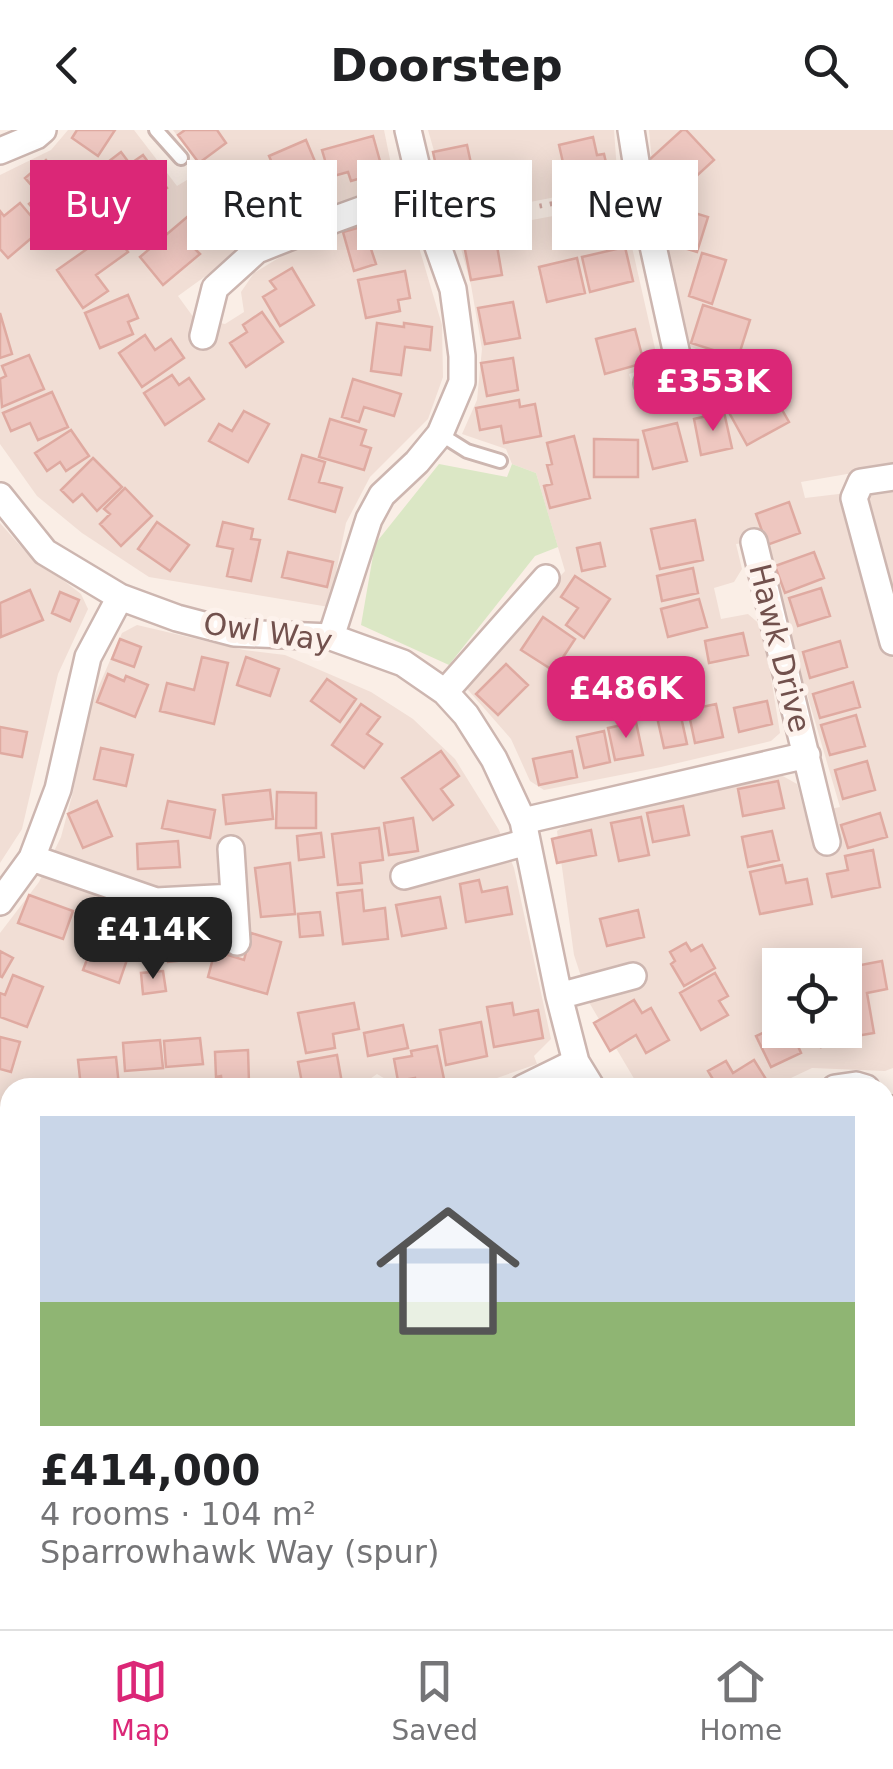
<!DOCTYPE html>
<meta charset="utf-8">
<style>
:root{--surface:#fff;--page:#f6f6f6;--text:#202124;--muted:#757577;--line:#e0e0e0;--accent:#db2777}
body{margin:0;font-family:"DejaVu Sans",sans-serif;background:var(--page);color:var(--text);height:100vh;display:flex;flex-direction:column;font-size:38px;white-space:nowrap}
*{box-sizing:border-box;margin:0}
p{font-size:32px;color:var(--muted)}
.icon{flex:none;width:55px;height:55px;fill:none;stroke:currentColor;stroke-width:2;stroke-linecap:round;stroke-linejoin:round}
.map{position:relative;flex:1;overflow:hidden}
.sheet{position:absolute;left:0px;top:948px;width:895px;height:552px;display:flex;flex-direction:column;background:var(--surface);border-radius:30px 30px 0 0;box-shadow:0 5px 25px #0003}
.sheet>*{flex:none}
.banner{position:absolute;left:30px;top:30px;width:835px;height:90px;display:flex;gap:20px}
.controls{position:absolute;left:762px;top:818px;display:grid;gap:20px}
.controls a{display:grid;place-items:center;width:100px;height:100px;border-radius:0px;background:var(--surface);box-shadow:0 5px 25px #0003;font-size:50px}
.price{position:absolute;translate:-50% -85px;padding:0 22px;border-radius:20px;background:var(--accent);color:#fff;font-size:32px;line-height:65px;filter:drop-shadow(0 2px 5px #0008)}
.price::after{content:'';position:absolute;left:50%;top:60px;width:30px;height:22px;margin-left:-15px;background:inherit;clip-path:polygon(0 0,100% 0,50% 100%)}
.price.on{background:#222;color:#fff}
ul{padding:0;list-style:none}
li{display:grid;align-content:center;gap:20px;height:530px;padding:0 40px}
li+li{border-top:2px solid var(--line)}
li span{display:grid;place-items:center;height:310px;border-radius:0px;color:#555}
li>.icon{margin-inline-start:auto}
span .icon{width:180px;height:180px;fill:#fffc;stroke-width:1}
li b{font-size:42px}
.pill{padding:0 35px;border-radius:0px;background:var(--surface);box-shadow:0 5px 25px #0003;font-size:35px;line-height:90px}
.pill.on{background:var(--accent);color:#fff}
header{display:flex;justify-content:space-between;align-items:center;height:130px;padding:0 40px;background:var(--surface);font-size:45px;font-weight:600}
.menu{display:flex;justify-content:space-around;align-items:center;height:140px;border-top:2px solid var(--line);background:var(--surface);font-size:28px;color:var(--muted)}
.menu a{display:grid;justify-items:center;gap:5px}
.menu .on{color:var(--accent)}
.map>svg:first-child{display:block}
</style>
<header><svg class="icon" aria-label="back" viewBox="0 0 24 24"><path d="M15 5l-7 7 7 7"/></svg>Doorstep<svg class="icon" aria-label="search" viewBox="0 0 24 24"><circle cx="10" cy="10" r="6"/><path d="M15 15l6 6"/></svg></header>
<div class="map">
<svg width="893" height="1499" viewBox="0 0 893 1499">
<rect width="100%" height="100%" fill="#faeee6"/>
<path fill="#f1ded5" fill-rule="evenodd" d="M68 0H134L177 56 195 45 250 114 178 166 194 188 225 194 244 182 241 162 254 143 300 115 379 86 413 97 442 195 443 247 428 289 370 347 346 393 329 477 149 447 82 403 37 366 0 314V45L51 20Z
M173 0H384L393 44 377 57 254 109Z
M428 0H614L618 55 453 87Z
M649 0H893V336L801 352 805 368 847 363 893 529V938L885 941 812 938 772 957H639L590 874 574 825 557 701 568 694 781 645 797 654 805 684 840 677 762 410 736 414 742 439 734 452 714 458 721 489 748 484 763 497 780 603 771 611 661 637 544 660 530 651 511 609 462 553 565 441 536 343 512 334 506 319 462 304 477 270 482 219 471 155 457 104 622 73 656 223 650 237 629 244 638 275 730 253 722 219 704 223 690 216 655 66ZM780 835H845V900H780Z
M893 355V458L867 360Z
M0 393 24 420 81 464 88 479 58 544 22 699 0 733Z
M137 495 244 520 285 525 371 562 413 589 455 629 499 700 514 738 551 909 534 926 537 934 471 957H395L392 953 377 944 364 953V958H10V1247L0 1228V803L39 752 61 707 73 662 85 594 98 558 122 503Z
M885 998 893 1000V1145H885Z
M885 1208H893V1392L885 1388Z
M885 1398 893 1403V1499H764L766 1490H885Z
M10 1421V1490H124L138 1499H0V1426Z
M564 1490H726L724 1499H562Z"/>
<path fill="#dbe7c5" d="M439 334 507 347 512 334 536 343 558 417 535 426 449 535 361 495 375 414Z
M0 1317 10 1338V1421L0 1426Z"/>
<path fill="#eec7c0" stroke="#dfaaa1" stroke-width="2.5" d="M77 0H115L98 26 72 8Z
M185 0H217L226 13 199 33 178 5Z
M682 0H686L714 30 678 63 649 30Z
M373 6 383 42 351 51 348 42 330 47 322 20Z
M593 7 597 25 604 24 610 50 569 59 559 15Z
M306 10 319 41 311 44 315 54 287 67 269 26Z
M467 15 475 52 441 59 433 22Z
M121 22 130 34 143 25 167 58 140 78 121 52 118 54 104 35Z
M46 30 79 69 47 95 29 74 40 65 25 48Z
M256 42 273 69 247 88 234 71 229 75 210 51 221 43 234 60Z
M20 73 42 99 8 128 0 119V81L4 86Z
M675 77 708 87 697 122 664 112Z
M193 82 211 102 193 117 200 124 163 155 140 127Z
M386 90 392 113 371 119 376 134 354 141 343 102Z
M115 104 128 122 96 145 108 161 83 178 57 140 97 112 99 115Z
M496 110 502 145 471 150 464 115Z
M625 117 633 151 590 162 582 127Z
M702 123 726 130 712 174 689 166Z
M577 128 585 163 547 172 539 137Z
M292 138 314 175 280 196 263 167 276 159 270 151Z
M405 141 410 168 398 170 400 181 366 188 358 150Z
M128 165 138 188 128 192 133 204 100 218 85 183Z
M513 172 520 208 485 214 478 178Z
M703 175 750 190 738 228 691 213Z
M262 182 283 212 246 237 230 213 247 202 243 195Z
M0 183 12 224 0 228Z
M377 193 404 197V193L432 197 430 220 405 217 401 245 371 241Z
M635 199 644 233 605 244 596 209Z
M145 205 155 220 171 209 184 228 142 257 119 223Z
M29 225 44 259 2 277 0 249 6 246 2 236Z
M513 228 518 260 487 266 481 233Z
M172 245 179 255 189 248 204 269 165 295 144 263Z
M353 249 401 264 394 286 364 277 359 292 342 287Z
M768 255 789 292 747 315 726 277Z
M52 262 68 297 38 310 30 293 11 301 3 283Z
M519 270 520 277 535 274 541 306 504 313 501 296 480 300 476 278Z
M244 281 269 294 248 332 209 311 219 294 232 301Z
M724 282 732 318 701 325 694 289Z
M330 289 366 300 361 315 371 318 364 340 319 327Z
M677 293 687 331 653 339 643 301Z
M71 300 89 326 66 341 60 332 47 341 35 323Z
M574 306 590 368 550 378 544 356 552 354 547 335 552 334 547 313Z
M594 309 638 310V347H594Z
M302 325 325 332 319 352 342 358 335 382 289 369Z
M93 328 122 357 97 381 82 364 73 372 61 360Z
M125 358 152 386 121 416 100 394 110 384 104 379Z
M789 372 800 403 767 415 756 384Z
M695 390 703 430 660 439 651 399Z
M157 392 189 415 170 441 138 419Z
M223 392 253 399 251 409 260 410 251 451 227 446 233 419 217 416Z
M600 413 605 436 582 441 577 418Z
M288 422 333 432 327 457 282 447Z
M814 422 824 448 785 463 775 436Z
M693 438 698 463 662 471 657 446Z
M575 446 610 469 584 508 566 495 578 478 561 467Z
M821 458 830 486 798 496 789 468Z
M30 460 43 490 1 507 0 473Z
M60 462 79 470 70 491 52 483Z
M699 469 707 497 668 507 661 479Z
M543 487 575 509 554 541 521 520Z
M743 503 748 525 709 533 705 511Z
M120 509 141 517 134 537 112 529Z
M840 511 847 537 810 548 803 522Z
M202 527 228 533 214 594 160 581 167 553 194 560Z
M246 527 279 539 270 566 237 555Z
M506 534 528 555 498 585 476 564Z
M108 544 124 551 126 546 148 555 135 587 97 572Z
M327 549 356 569 340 592 311 571Z
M853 552 860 577 820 588 813 564Z
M767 571 772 594 739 602 734 578Z
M361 574 380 587 367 604 382 614 364 638 332 615Z
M716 574 723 607 695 613 688 580Z
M680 582 687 614 664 618 657 587Z
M856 585 865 616 830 625 821 595Z
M636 592 643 625 615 630 608 598Z
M0 597 27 602 22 627 0 623Z
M604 601 610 632 584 638 577 607Z
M101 618 133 625 126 656 94 649Z
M441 621 459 646 441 659 453 675 433 690 402 648Z
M572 621 577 647 539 655 533 629Z
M867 631 875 660 843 669 835 640Z
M778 651 784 678 743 686 738 659Z
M270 660 273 689 226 694 223 665Z
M277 662 316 663V698H276Z
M97 671 112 706 83 718 68 684Z
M168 671 215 680 210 708 162 698Z
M683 676 689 705 653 712 647 683Z
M880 683 887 707 848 718 841 695Z
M641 687 649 725 619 731 611 693Z
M413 688 418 721 389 725 384 693Z
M379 698 383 730 360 733 362 753 338 755 332 704Z
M591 700 596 725 557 733 552 709Z
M772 701 779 730 748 737 742 707Z
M321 703 324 727 299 730 297 706Z
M178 711 180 737 138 739 137 714Z
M873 720 880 757 832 767 827 744 848 740 845 726Z
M290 733 295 784 261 787 255 738Z
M782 735 786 753 807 749 812 774 760 784 750 742Z
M479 750 482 762 507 757 512 784 466 792 460 754Z
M362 760 364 781 385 778 388 809 343 814 337 763Z
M29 765 73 781 63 809 18 793Z
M440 767 446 798 402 806 396 775Z
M638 780 644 807 607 816 600 789Z
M320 782 323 805 300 807 298 784Z
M186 792 187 797 202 796 206 828 168 832 163 794Z
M251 803 281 812 267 864 208 847 215 821 244 830Z
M95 808 130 821 119 853 83 840Z
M686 813 691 821 702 815 715 838 684 856 671 834 675 831 670 822Z
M0 821 13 828 2 847 0 846Z
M882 831 887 859 867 863 874 903 850 907 845 887V838Z
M163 841 166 861 143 864 141 843Z
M715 843 728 866 719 871 728 885 701 900 680 863Z
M13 845 43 857 27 897 0 887V863L5 865Z
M634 870 642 883 651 878 669 910 646 923 636 905 610 921 594 893Z
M354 873 359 899 333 904 335 918 306 923 298 883Z
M512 873 514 885 538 880 543 908 494 917 487 877Z
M481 892 487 926 446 935 440 900Z
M403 895 408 918 368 926 364 903Z
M780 895V900H791L801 923 771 937 756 906Z
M818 900H840L842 913 821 917Z
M0 907 20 912 11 942 0 939Z
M200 908 203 934 166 937 164 911Z
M160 910 163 938 125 941 123 913Z
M437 916 444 949 416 955 415 948 398 951 394 929 412 926 411 921Z
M248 920 249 953 222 954 221 946 216 947 215 922Z
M337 925 342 953 303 958 298 932Z
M116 927 119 956 81 958 78 930Z
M754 930 769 954 764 958H718L708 941 726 931 733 943Z
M893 1071V1119L885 1108V1088L888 1086 885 1077Z
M8 1088 10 1092V1124L0 1129V1092Z
M10 1142V1166L2 1169 0 1147Z
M893 1211V1260L885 1261V1213Z
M893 1269V1292H890L891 1297 885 1298V1270Z
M893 1460V1499L880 1490H885V1472Z
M0 1462 10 1463V1490H25V1495L0 1493Z
M33 1490H69V1498L33 1496Z
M570 1490H589L587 1499H568Z
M589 1490H609L607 1499H587Z"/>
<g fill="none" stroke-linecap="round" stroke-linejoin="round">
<defs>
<path id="lane" d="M156 0 181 28
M440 304 467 321 500 331"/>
<path id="street" d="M631 0 640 57 681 243
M0 21 36 6 43 0
M203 206 215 158 257 120 333 90 421 58
M647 253 681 243 708 239
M893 347 861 352 854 368 893 512
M0 366 45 422 120 467 177 488 234 503 331 507 403 533 445 562 466 585 494 629 523 691 559 866 576 932 592 958
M754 412 827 712
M331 507 369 389 382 365 417 332 440 304 462 252V226L453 159 431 97 408 0
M445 562 546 448
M523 691 807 625
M231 719 237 812
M32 728 156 771 234 767
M404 746 527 712
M0 772 32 728 58 659 88 527 120 467
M154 800 156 771
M559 866 633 846
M523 958 576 932
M835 958 856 955 866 958
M891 988 893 979
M885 1189 893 1188
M0 1272 10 1292
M158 1490 196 1499
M538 1499 541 1490
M744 1499 746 1490"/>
</defs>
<use href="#lane" stroke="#cdb6b0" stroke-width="18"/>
<use href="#street" stroke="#cdb6b0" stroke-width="30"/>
<path stroke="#d2aaa3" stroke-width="5" stroke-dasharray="2.5 8" stroke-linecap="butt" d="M194 40 243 102
M457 92 618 61
M885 1392 893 1396"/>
<use href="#lane" stroke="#fff" stroke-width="12"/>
<use href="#street" stroke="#fff" stroke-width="25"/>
</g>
<g text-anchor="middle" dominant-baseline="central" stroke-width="10" stroke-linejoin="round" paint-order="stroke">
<g font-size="30" fill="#72514d" stroke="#fdf2ec">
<text transform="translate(268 502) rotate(8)">Owl Way</text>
<text transform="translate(780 518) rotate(76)">Hawk Drive</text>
</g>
</g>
</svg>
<div class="controls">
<a><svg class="icon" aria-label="locate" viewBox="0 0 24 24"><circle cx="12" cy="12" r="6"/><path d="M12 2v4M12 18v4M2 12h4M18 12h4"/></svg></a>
</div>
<b class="price" style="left:713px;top:304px">£353K</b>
<b class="price" style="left:626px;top:611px">£486K</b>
<b class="price on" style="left:153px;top:852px">£414K</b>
<div class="banner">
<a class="pill on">Buy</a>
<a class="pill">Rent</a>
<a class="pill">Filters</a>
<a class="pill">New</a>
</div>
<section class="sheet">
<ul>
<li><span style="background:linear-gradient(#c9d6e8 60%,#8fb573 0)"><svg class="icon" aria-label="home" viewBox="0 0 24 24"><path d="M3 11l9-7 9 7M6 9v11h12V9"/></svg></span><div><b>£414,000</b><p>4 rooms · 104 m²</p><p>Sparrowhawk Way (spur)</p></div></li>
</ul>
</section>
</div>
<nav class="menu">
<a class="on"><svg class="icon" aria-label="map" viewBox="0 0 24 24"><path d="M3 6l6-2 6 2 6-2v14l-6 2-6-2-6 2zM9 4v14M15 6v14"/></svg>Map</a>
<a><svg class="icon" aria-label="saved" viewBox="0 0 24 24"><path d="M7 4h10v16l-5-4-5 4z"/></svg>Saved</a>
<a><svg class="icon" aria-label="home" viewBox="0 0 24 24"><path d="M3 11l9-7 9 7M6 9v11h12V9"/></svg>Home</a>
</nav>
